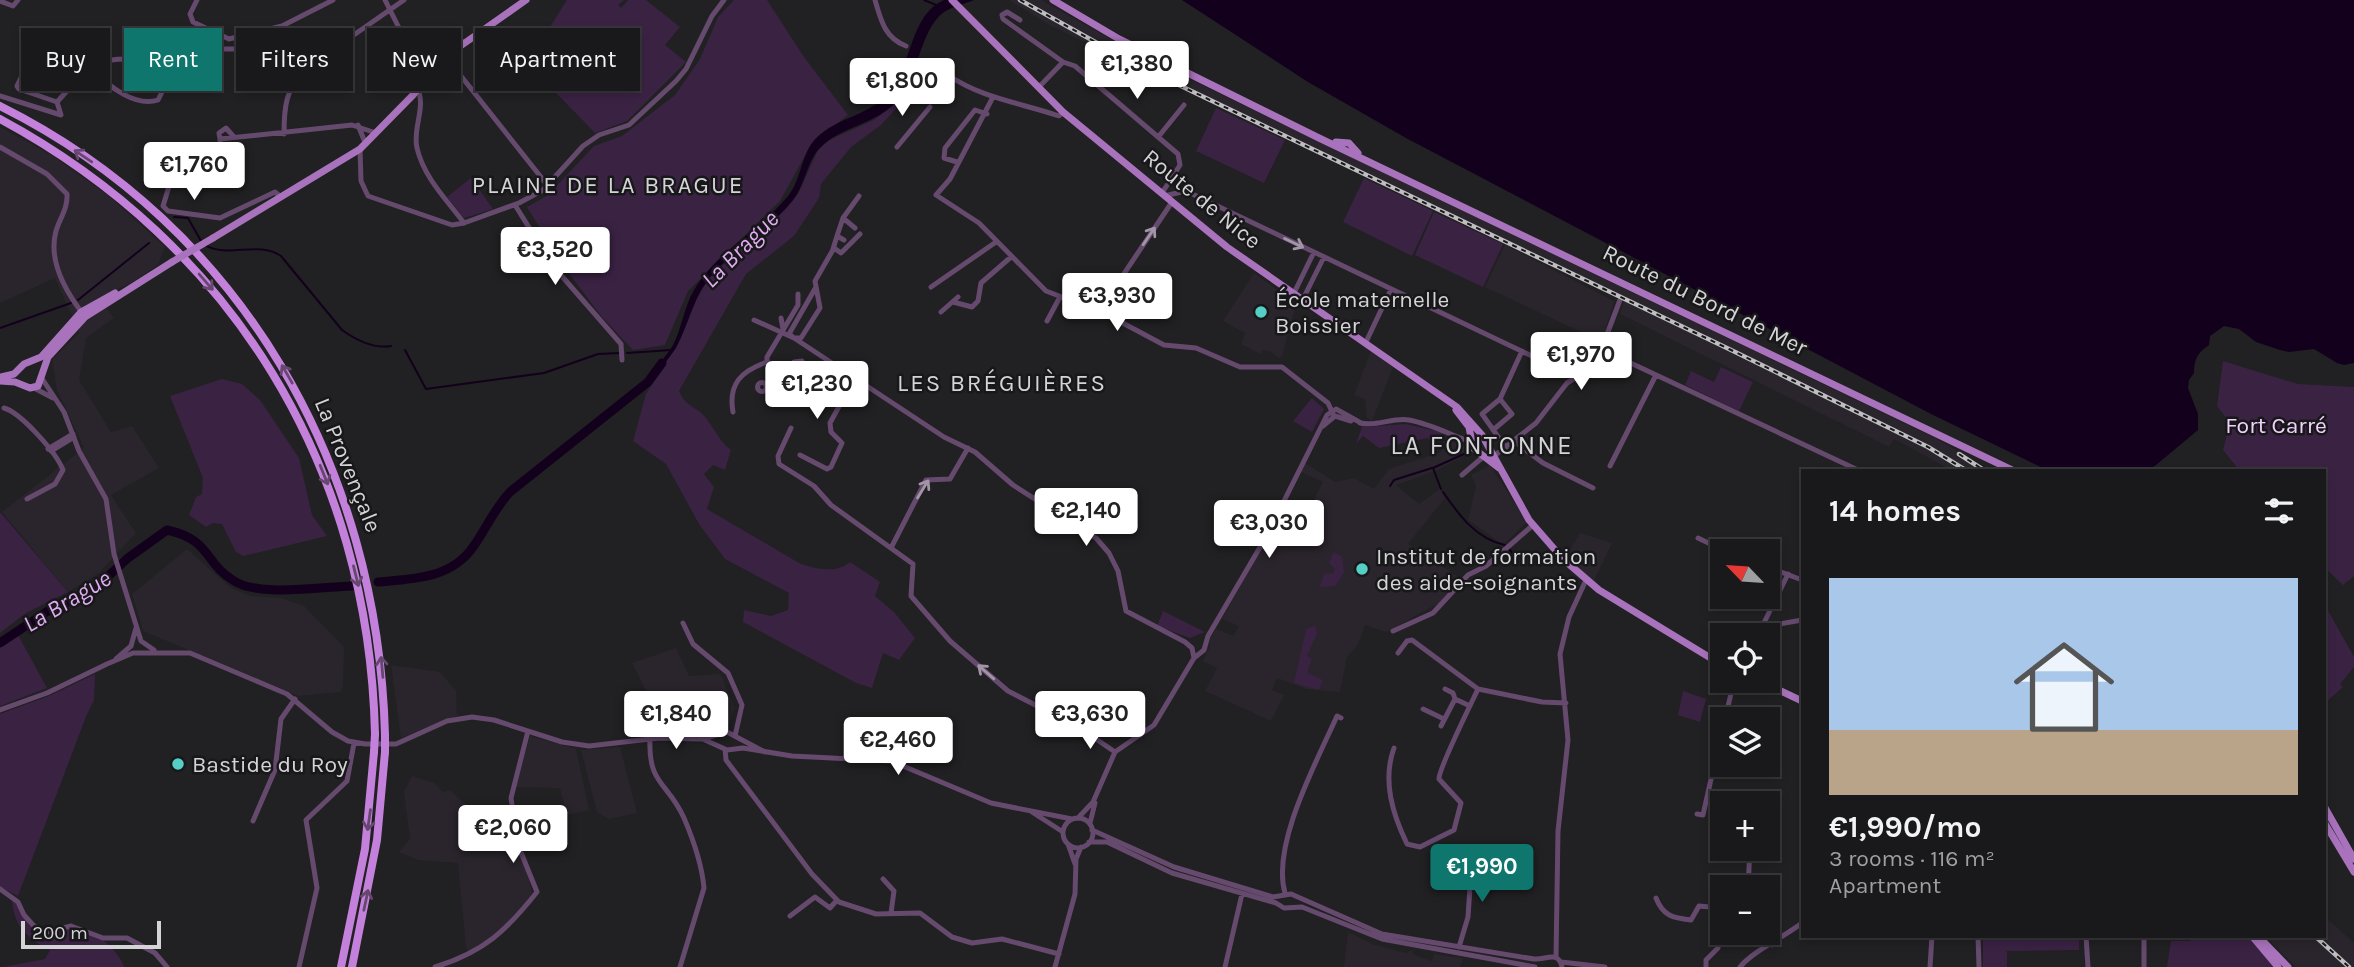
<!DOCTYPE html>
<meta charset="utf-8">
<style>
:root{--surface:#19181a;--page:#262527;--text:#f1f3f6;--muted:#9fa0a2;--line:#373739;--accent:#0f766e}
body{margin:0;font-family:Karla,sans-serif;background:var(--page);color:var(--text);height:100vh;display:flex;flex-direction:column;font-size:26px;white-space:nowrap}
*{box-sizing:border-box;margin:0}
p{font-size:23px;color:var(--muted)}
.icon{flex:none;width:38px;height:38px;fill:none;stroke:currentColor;stroke-width:2;stroke-linecap:round;stroke-linejoin:round}
.map{position:relative;flex:1;overflow:hidden}
.panel{position:absolute;left:1801px;top:469px;width:525px;height:469px;display:flex;flex-direction:column;background:var(--surface);border-radius:0px;box-shadow:0 4px 10px #0003,0 0 0 2px var(--line)}
.panel>*{flex:none}
.hud{position:absolute;left:21px;top:28px;width:665px;height:63px;display:flex;gap:14px}
.needle{width:46px;rotate:295deg}
.fabs{position:absolute;left:1710px;top:539px;display:grid;gap:14px}
.fabs a{display:grid;place-items:center;width:70px;height:70px;border-radius:0px;background:var(--surface);box-shadow:0 4px 10px #0003,0 0 0 2px var(--line);font-size:35px}
.scale{position:absolute;left:21px;bottom:18px;width:140px;box-sizing:border-box;padding-left:7px;border:4px solid #d4d3d5;border-top:0;font-size:19px;line-height:24px;white-space:nowrap;color:#d4d3d5;-webkit-text-stroke:5px #181719;paint-order:stroke}
.price{position:absolute;translate:-50% -60px;padding:0 16px;border-radius:7px;background:#fff;color:#222;font-size:23px;line-height:46px;filter:drop-shadow(0 2px 4px #0008)}
.price::after{content:'';position:absolute;left:50%;top:42px;width:21px;height:16px;margin-left:-10px;background:inherit;clip-path:polygon(0 0,100% 0,50% 100%)}
.price.current{background:var(--accent);color:#fff}
ul{padding:0;list-style:none}
li{display:grid;align-content:center;gap:14px;height:371px;padding:0 28px}
li span{display:grid;place-items:center;height:217px;border-radius:0px;color:#555}
li>.icon{margin-inline-start:auto}
span .icon{width:126px;height:126px;fill:#fffc;stroke-width:1}
li b{font-size:30px}
h2{display:flex;justify-content:space-between;align-items:center;height:84px;padding:0 28px;font-size:30px}
.tag{padding:0 24px;border-radius:0px;background:var(--surface);box-shadow:0 4px 10px #0003,0 0 0 2px var(--line);font-size:24px;line-height:63px}
.tag.current{background:var(--accent);color:#fff}
.map>svg:first-child{display:block}
</style>
<div class="map">
<svg width="2354" height="967" viewBox="0 0 2354 967">
<rect width="100%" height="100%" fill="#212022"/>
<path fill="#2a252c" d="M1009 0H1041L1139 55 1937 439 1991 471H1953L1894 439 1889 447 1620 314 1624 301 1051 26Z
M0 127 53 156 109 196 165 247 158 265 131 283 98 298 72 316 55 278 0 303Z
M1505 245 1614 301 1602 342 1485 287Z
M1254 273 1296 304 1282 356 1279 358 1269 351 1262 350 1260 354 1241 344 1245 333 1223 321Z
M106 307 114 318 86 338 79 380 111 432 132 426 159 468 111 495 136 533 99 573 68 592 2 512 84 448 57 390 52 359 79 333 78 328Z
M1371 351 1393 367 1372 421 1367 418 1365 399 1354 395Z
M1446 438 1463 443 1466 455 1435 471 1396 485 1419 504 1440 489 1445 498 1408 544 1460 578 1439 603 1386 632 1365 625 1358 645 1347 657 1340 692 1306 689 1277 678 1272 690 1284 695 1271 721 1205 691 1217 668 1203 661 1210 647V639L1216 629 1234 636 1239 626 1222 619 1286 505 1314 519 1326 505 1314 499 1323 482 1301 472 1305 463 1335 482 1354 478 1374 489 1389 469 1441 452Z
M1490 465 1527 522 1503 545 1468 520 1476 486 1471 475Z
M1580 533 1612 543 1594 581 1566 557Z
M187 549 231 588 250 596 281 598 304 606 344 647 343 687 340 692 299 696 143 631 132 594Z
M676 648 689 676 720 674 735 707 729 724 709 734 690 732 677 708 670 703 654 706 632 663Z
M391 665 440 672 456 691 457 716 401 738Z
M530 736 576 749 589 810 567 815 560 788 516 787Z
M620 747 637 813 609 819 597 812 581 750Z
M412 776 434 783 443 792 450 790 470 808 479 842 515 845 528 875 532 893 520 911 498 933 470 952 466 948 458 863 418 860 399 852 410 839 404 792Z
M2324 916 2354 943V967H2296L2265 936H2324Z
M1348 932 1372 944 1406 953 1412 950 1414 955 1432 961 1434 954 1463 958 1460 967H1344Z"/>
<path fill="#3a2243" d="M567 0H624L618 5 621 8 628 0H646L680 27 665 45 686 62 627 121 595 133 527 63Z
M734 0H767L804 57 848 115 812 143 780 201 688 291 665 345 633 350 602 317 561 263 527 207 548 195 594 146 622 136 675 95 700 59 718 17Z
M915 72 905 99 881 125 851 147 821 184 819 198 794 236 746 274 679 391C687 409 697 406 706 418 715 429 719 441 731 450L725 470 713 465 704 474 714 487 707 509 799 563C816 569 836 574 850 562L880 582 875 596 894 612 915 638 899 660 883 653 872 688 856 683 743 622 744 610 771 616 788 610 789 593 725 559 699 524 666 464 633 441 646 394 676 346 697 295 713 274 786 209 798 194 818 150 829 140 874 120 897 101Z
M1216 108 1285 140 1264 183 1196 151Z
M471 178 493 209 464 218 447 197Z
M1364 178 1433 211 1412 256 1343 222Z
M1434 212 1503 244 1483 287 1415 255Z
M2223 361 2298 384 2354 387V576L2343 585 2324 567V471H2240L2223 450 2230 423 2217 406Z
M1721 367 1753 382 1739 411 1685 385 1691 371 1714 382Z
M222 379 242 384 260 400 299 458 312 515 327 536 243 556 236 552 222 524 213 523 206 527 189 515 196 497 202 494 203 478 170 396Z
M1312 398 1324 409 1312 432 1293 421Z
M1406 424 1444 433 1429 441 1428 438 1379 448 1363 436 1356 444 1362 427Z
M0 512 68 592 26 613 0 633Z
M1334 552 1342 557 1344 573 1335 586 1319 587 1325 573 1333 574 1335 569 1329 563Z
M2326 607 2354 657V667L2340 684 2343 687 2324 704Z
M1163 611 1205 632 1190 638 1157 626Z
M1315 626 1317 633 1307 656 1312 659 1307 673 1323 680 1319 690 1294 683 1306 629Z
M18 635 47 688 0 706V646Z
M95 674 94 700 87 714 18 896 0 887V714L49 696Z
M1683 691 1706 699 1700 722 1678 715Z
M12 896C19 907 33 928 46 932 56 936 63 929 73 928 92 927 119 950 124 967H3L45 959 50 950C26 938 12 924 12 896Z
M1983 936H2079V950L2007 951V967H1983Z
M2195 936H2249L2273 967H2167L2171 941H2190Z"/>
<path fill="#13001d" d="M944 0H974C964 4 952 7 944 12 920 29 919 76 897 101 876 125 841 126 820 148 807 161 805 185 793 200 770 229 735 248 711 276 693 298 689 324 676 348 670 357 663 365 657 374L654 371C660 362 668 354 673 345 682 328 684 307 694 290 716 252 760 230 788 196 800 182 801 158 812 143 831 118 868 117 888 94 912 68 909 15 944 0Z
M1182 0H2354V363L2344 365 2337 363 2314 349 2289 352 2280 350 2256 342 2239 329 2224 326 2210 336 2209 345C2197 353 2194 360 2194 373L2189 380 2188 388 2198 414V430L2156 465 2147 471H2049L1931 414 1406 138 1308 82Z"/>
<g fill="none" stroke-linecap="round" stroke-linejoin="round">
<path stroke="#13001d" stroke-width="2" d="M924 0 936 5
M174 217 188 218 201 241
M205 245C228 259 258 240 281 256L342 330C356 340 374 349 391 346
M78 300 149 243
M0 328 71 303
M405 350 426 389 544 373 598 354 620 353
M627 353 671 350
M1390 486 1394 480 1432 468
M1441 489 1433 468 1464 454
M1443 492C1459 515 1476 539 1505 545
M1509 549 1515 556"/>
<path stroke="#13001d" stroke-width="9" d="M378 582C412 579 451 579 473 547 486 529 494 509 510 492L648 382 662 363
M0 643 54 607 93 590 128 558 167 530C212 540 203 562 234 581 259 597 321 587 352 586"/>
<path stroke="#654a6e" stroke-width="5" d="M197 0 190 14 193 22 229 39 282 26 333 0
M385 0 414 58
M875 0C881 21 885 38 906 46
M0 1 13 6 18 0
M1020 20 1007 12 1002 15 1003 19 1063 62 1075 66 1178 154 1180 165 1162 193
M446 57 548 186
M146 58 155 66 163 90 158 100C137 107 108 88 96 70 105 54 130 61 146 58Z
M146 58 148 49 160 42 206 49H248L276 53 282 48V26
M27 65 17 86 19 89 57 102
M948 75C981 98 1021 103 1059 116L1063 112
M1039 87 1063 62
M417 88C427 106 412 129 417 148 424 178 447 200 464 223
M0 96 61 115 57 102 67 91 71 68 47 52
M993 97 950 179 936 195 979 223 1046 291 1104 313 1164 345 1196 348 1240 367H1282L1328 403 1334 416
M358 125 364 140
M284 134C284 106 286 89 305 69L404 0
M1159 136 1184 105
M220 139 219 133 226 128 234 137
M156 146 175 150 178 157 163 206 168 211 220 218 275 192 281 197
M0 147 47 174 67 194C68 208 60 218 56 231 48 260 66 292 83 314
M897 147 930 107
M360 149 361 181 368 196 452 225 464 223 519 203 543 190 583 146 599 135 629 125 676 81 686 69 712 16 724 0
M220 157V139L352 125 373 132
M957 162 944 158 945 148 975 110 987 114
M1164 196 1186 191 1576 377
M515 205 553 266 621 344 622 360
M843 218 859 196
M837 236 843 218 855 228
M833 249 837 236 844 240
M816 287 789 334 794 338H801L820 308 815 281 834 248 841 253 860 234
M931 287 996 242
M1294 293 1314 252
M798 294V305L767 357V362L794 382 800 402
M1303 299 1324 257
M953 302 972 307 978 301 981 283 1011 257
M1099 311 1172 202
M941 312 958 297
M781 318 783 329
M754 320 794 338 944 437 975 452 1013 485 1096 538 1109 553 1118 571 1126 611 1185 642 1192 648 1194 658
M1047 321 1060 297
M1366 342 1391 289
M1603 350 1860 471
M776 369 803 366 802 361 794 362V365
M43 380 64 412 79 451 106 499 114 554 141 641 154 650
M757.5 387a4.5 4.5 0 1 1 9 0a4.5 4.5 0 1 1-9 0Z
M34 388 53 398
M1500 399 1522 351
M4 408C21 413 56 452 63 470L55 484 27 499
M733 412C728 384 741 371 767 362
M1360 423C1377 427 1393 417 1409 420 1431 424 1451 435 1471 442
M1323 426 1335 416 1351 421
M791 428 778 456 779 464 814 486 831 505 913 564 911 596 950 641 1008 691 1080 728 1115 752
M1493 430 1512 414 1500 399 1482 414C1490 425 1498 437 1506 448
M1515 442 1543 463 1593 488
M48 449 73 434
M51 451 74 437
M800 455 827 469 831 467 842 443 831 432 830 423 855 377
M1494 456 1536 423 1567 383 1595 366 1620 300
M1610 466 1656 375
M1462 475 1483 457
M1698 538 1725 551
M891 548 926 480 950 479 968 448
M1768 567 1802 580
M683 623 693 644 728 673 742 705 735 736
M1393 631 1433 613 1468 575 1486 566 1533 525
M1760 633 1774 625 1802 620
M1758 635 1788 574
M1398 653 1407 641 1412 640 1478 689 1542 702 1566 703
M116 659 131 646 136 628
M107 664 133 653H190L287 694 332 732 348 741 365 744H396L447 721 472 717 494 720 562 742 589 746 659 738 702 739 727 732 765 752
M1445 689 1453 693 1455 699
M1423 709 1444 719
M0 710 47 693 107 664
M1725 719 1734 681
M1441 726 1455 699 1470 706
M650 739C648 785 668 782 684 818 693 839 702 866 704 888L680 967
M705 740 727 750 743 748 792 756 891 761 991 803 1072 819
M1394 748C1382 781 1393 815 1407 844L1420 847 1454 830 1461 803 1439 779C1438 770 1471 704 1478 689
M725 749 726 760 812 874 839 902 876 914 920 913 952 937 972 943 1002 939 1059 954
M1032 812 1063 832
M1697 814 1703 815 1722 730
M1078 818 1093 802 1115 752 1154 725 1194 658 1204 650 1208 636 1266 537 1327 415 1336 409 1361 423
M1063 833a15 15 0 1 1 30 0a15 15 0 1 1-30 0Z
M253 821 275 770 281 719 295 699
M1090 823 1095 803
M1092 830 1174 867 1273 897 1291 894 1382 934 1534 959C1546 960 1558 950 1562 967
M1089 842H1107L1172 873 1276 903 1284 908 1302 907 1382 939 1535 967
M1068 844 1075 864
M883 879 894 891 891 913
M1740 887V877
M1748 887 1750 849
M0 889 18 902 24 915 34 926 47 932 71 926 103 938H127L155 953 167 967
M1285 893C1271 845 1317 761 1337 716L1341 718
M1656 898C1663 916 1673 918 1691 920L1699 906 1721 908 1718 948 1706 960V967
M1768 900 1772 945
M790 916 815 897 830 908 837 900
M1978 936 1979 967
M2086 936 2088 967
M2144 936V967
M1459 947 1468 917 1470 887 1462 882 1463 857 1470 850 1480 853
M1556 957 1558 831 1568 740 1560 654 1569 617 1586 580
M1561 962 1605 967
M299 967 317 888 306 820 347 781 354 743
M435 967C484 952 506 931 537 892L518 845 511 798 528 731
M1055 967 1075 894 1076 859 1081 847
M1225 967 1242 894
M1740 967C1753 951 1784 937 1802 923
M1930 967 1932 936"/>
<path stroke="#a972bc" stroke-width="7" d="M952 0 1063 112 1227 247 1457 407 1482 435 1529 520 1563 559 1599 590 1722 665
M1053 0 1119 39 1319 138 2014 471
M412 90C419 76 410 60 419 49L426 46C440 49 448 49 462 43
M1336 142 1349 143 1358 153
M213 238 360 149 413 95 439 61 526 0
M1 377 14 374 24 364 41 357 81 312 115 293
M0 381 15 382 30 388 38 386 48 357 85 317 172 262
M1456 410 1469 427 1473 448 1499 468
M1760 681 1802 701
M2324 806 2354 859
M2324 822 2354 872
M2252 936 2278 967
M2258 936 2288 967"/>
<path stroke="#c481db" stroke-width="8" d="M0 106C243 227 378 468 385 735
M0 119C234 245 369 469 375 734
M341 967 365 849 374 752
M352 967 377 840 385 752"/>
<defs>
<path id="rail" d="M1020 0 1133 63 1729 349 1928 447 1967 471
M1959 454 1985 471
M2315 936 2349 967"/>
</defs>
<use href="#rail" stroke="#bebdbf" stroke-width="4.5"/>
<use href="#rail" stroke="#181719" stroke-width="2" stroke-dasharray="5" stroke-linecap="butt"/>
<path stroke="#a972bc" stroke-width="7" d="M172 262 213 238"/>
<path stroke="#c481db" stroke-width="8" d="M374 752 375 734
M385 752V735"/>
</g>
<defs><path id="oneway-shaft" d="M-6 0H5M1.5-3L5.5 0L1.5 3" fill="none" stroke-width="1.6" stroke-linecap="round" stroke-linejoin="round" transform="scale(1.75)"/></defs>
<g stroke="#654770">
<use href="#oneway-shaft" transform="translate(83 156) rotate(-146)"/>
<use href="#oneway-shaft" transform="translate(206 282) rotate(49)"/>
<use href="#oneway-shaft" transform="translate(287 374) rotate(-120)"/>
<use href="#oneway-shaft" transform="translate(324 475) rotate(68)"/>
<use href="#oneway-shaft" transform="translate(356 576) rotate(76)"/>
<use href="#oneway-shaft" transform="translate(382 667) rotate(-95)"/>
<use href="#oneway-shaft" transform="translate(369 820) rotate(98)"/>
<use href="#oneway-shaft" transform="translate(366 900) rotate(-78)"/>
</g>
<g stroke="#a295a7">
<use href="#oneway-shaft" transform="translate(1149 236) rotate(-56)"/>
<use href="#oneway-shaft" transform="translate(1294 243) rotate(26)"/>
<use href="#oneway-shaft" transform="translate(923 489) rotate(-58)"/>
<use href="#oneway-shaft" transform="translate(986 672) rotate(-139)"/>
</g>
<g fill="#55cec5" stroke="#181719" stroke-width="2.5">
<circle cx="1261" cy="312" r="7"/>
<circle cx="1362" cy="569" r="7"/>
<circle cx="178" cy="764" r="7"/>
</g>
<g text-anchor="middle" dominant-baseline="central" stroke-width="5" stroke-linejoin="round" paint-order="stroke">
<g font-size="23" fill="#d4d3d5" stroke="#181719">
<text transform="translate(1202 199) rotate(39)">Route de Nice</text>
<text transform="translate(1705 300) rotate(26)">Route du Bord de Mer</text>
<text transform="translate(348 465) rotate(68)">La Provençale</text>
</g>
<g font-size="23" fill="#d4d3d5" stroke="#181719" text-anchor="start">
<text x="1275" y="299">École maternelle<tspan x="1275" dy="26">Boissier</tspan></text>
<text x="1376" y="556">Institut de formation<tspan x="1376" dy="26">des aide-soignants</tspan></text>
<text x="192" y="764">Bastide du Roy</text>
</g>
<g font-size="23" fill="#f1d1fd" stroke="#181719">
<text x="2276" y="425">Fort Carré</text>
</g>
<g font-size="24" letter-spacing="2" fill="#d4d3d5" stroke="#181719">
<text x="608" y="185">PLAINE DE LA BRAGUE</text>
<text x="1002" y="383">LES BRÉGUIÈRES</text>
</g>
<g font-size="24" font-style="italic" fill="#e0abf3" stroke="#181719">
<text transform="translate(740 249) rotate(-45)">La Brague</text>
<text transform="translate(67 601) rotate(-31)">La Brague</text>
</g>
<g font-size="26" letter-spacing="2" fill="#d4d3d5" stroke="#181719">
<text x="1482" y="445">LA FONTONNE</text>
</g>
</g>
</svg>
<div class="fabs">
<a><svg class="needle" viewBox="-14 -14 28 28"><path d="M0-13l5 13h-10z" fill="#e53935"/><path d="M0 13l5-13h-10z" fill="#9fa0a2"/></svg></a>
<a><svg class="icon" aria-label="locate" viewBox="0 0 24 24"><circle cx="12" cy="12" r="6"/><path d="M12 2v4M12 18v4M2 12h4M18 12h4"/></svg></a>
<a><svg class="icon" aria-label="layers" viewBox="0 0 24 24"><path d="M12 4l9 5-9 5-9-5zM3 14l9 5 9-5"/></svg></a>
<a>+</a>
<a>−</a>
</div>
<div class="scale">200 m</div>
<b class="price" style="left:1137px;top:101px">€1,380</b>
<b class="price" style="left:902px;top:118px">€1,800</b>
<b class="price" style="left:194px;top:202px">€1,760</b>
<b class="price" style="left:555px;top:287px">€3,520</b>
<b class="price" style="left:1117px;top:333px">€3,930</b>
<b class="price" style="left:1581px;top:392px">€1,970</b>
<b class="price" style="left:817px;top:421px">€1,230</b>
<b class="price" style="left:1086px;top:548px">€2,140</b>
<b class="price" style="left:1269px;top:560px">€3,030</b>
<b class="price" style="left:676px;top:751px">€1,840</b>
<b class="price" style="left:1090px;top:751px">€3,630</b>
<b class="price" style="left:898px;top:777px">€2,460</b>
<b class="price" style="left:513px;top:865px">€2,060</b>
<b class="price current" style="left:1482px;top:904px">€1,990</b>
<div class="hud">
<a class="tag">Buy</a>
<a class="tag current">Rent</a>
<a class="tag">Filters</a>
<a class="tag">New</a>
<a class="tag">Apartment</a>
</div>
<section class="panel">
<h2>14 homes<svg class="icon" aria-label="filters" viewBox="0 0 24 24"><path d="M4 7h16M4 17h16"/><circle cx="9" cy="7" r="2"/><circle cx="15" cy="17" r="2"/></svg></h2>
<ul>
<li><span style="background:linear-gradient(#a9c7e8 70%,#b9a48a 0)"><svg class="icon" aria-label="home" viewBox="0 0 24 24"><path d="M3 11l9-7 9 7M6 9v11h12V9"/></svg></span><div><b>€1,990/mo</b><p>3 rooms · 116 m²</p><p>Apartment</p></div></li>
</ul>
</section>
</div>
